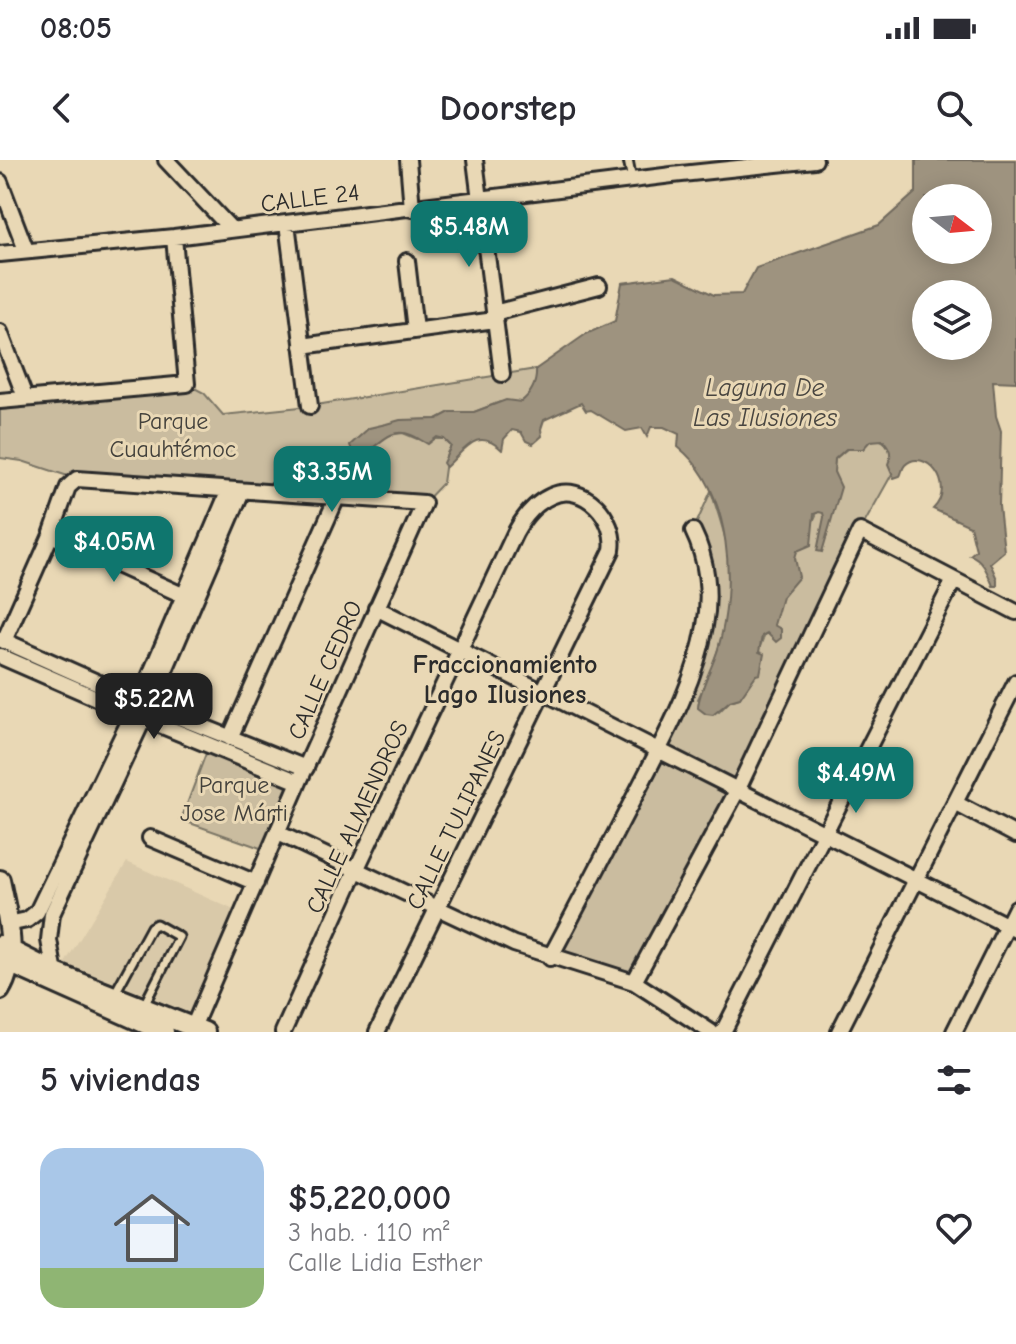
<!DOCTYPE html>
<html lang="es">
<meta charset="utf-8">
<style>
:root{--surface:#fff;--page:#f2f2f3;--text:#2b2b33;--muted:#7c7c81;--line:#e1e1e2;--accent:#0f766e}
body{margin:0;font-family:"Comic Neue",sans-serif;background:var(--page);color:var(--text);height:100vh;display:flex;flex-direction:column;font-size:30px;white-space:nowrap}
*{box-sizing:border-box;margin:0}
p{font-size:26px;color:var(--muted)}
.icon{flex:none;width:44px;height:44px;fill:none;stroke:currentColor;stroke-width:2;stroke-linecap:round;stroke-linejoin:round}
.map{position:relative;height:872px;overflow:hidden}
.side{display:flex;flex-direction:column;background:var(--surface);flex:1}
.side>*{flex:none}
.needle{width:52px;rotate:106deg}
.controls{position:absolute;left:912px;top:24px;display:grid;gap:16px}
.controls a{display:grid;place-items:center;width:80px;height:80px;border-radius:50%;background:var(--surface);box-shadow:0 4px 20px #0003;font-size:40px}
.price{position:absolute;translate:-50% -68px;padding:0 18px;border-radius:16px;background:var(--accent);color:#fff;font-size:26px;line-height:52px;filter:drop-shadow(0 2px 4px #0008)}
.price::after{content:'';position:absolute;left:50%;top:48px;width:24px;height:18px;margin-left:-12px;background:inherit;clip-path:polygon(0 0,100% 0,50% 100%)}
.price.selected{background:#222;color:#fff}
ul{padding:0;list-style:none}
li{display:flex;align-items:center;gap:24px;height:200px;padding:0 40px}
li+li{border-top:2px solid var(--line)}
li span{display:grid;place-items:center;flex:none;width:224px;height:160px;border-radius:24px;color:#555}
li>.icon{margin-inline-start:auto}
span .icon{width:96px;height:96px;fill:#fffc;stroke-width:1}
li b{font-size:34px}
h2{display:flex;justify-content:space-between;align-items:center;height:96px;padding:0 40px;font-size:34px}
.status{display:flex;justify-content:space-between;align-items:center;height:56px;padding:0 40px;background:var(--surface);direction:ltr}
.status svg{height:22px;fill:currentColor}
header{display:flex;justify-content:space-between;align-items:center;height:104px;padding:0 40px;background:var(--surface);font-size:36px;font-weight:800}
.map>svg:first-child{display:block}
</style>
<div class="status"><b>08:05</b><svg viewBox="0 0 49 12"><path d="M0 12V9h3v3zM5 12V6h3v6zM10 12V3h3v9zM15 12V0h3v12zM26 1h20v11H26zM47 4h2v5h-2z"/></svg></div>
<header><svg class="icon" aria-label="back" viewBox="0 0 24 24"><path d="M15 5l-7 7 7 7"/></svg>Doorstep<svg class="icon" aria-label="search" viewBox="0 0 24 24"><circle cx="10" cy="10" r="6"/><path d="M15 15l6 6"/></svg></header>
<div class="map">
<svg width="1016" height="872" viewBox="0 0 1016 872">
<rect width="100%" height="100%" fill="#e9d8b5"/>
<filter id="ink" filterUnits="userSpaceOnUse"><feTurbulence type="fractalNoise" baseFrequency=".0125" numOctaves="2"/><feDisplacementMap in="SourceGraphic" scale="16" xChannelSelector="R" yChannelSelector="G"/><feConvolveMatrix kernelMatrix="1 2 1 2 8 2 1 2 1" color-interpolation-filters="sRGB"/></filter>
<g filter="url(#ink)">
<path fill="#d9c9a9" d="M127 702 234 750 191 853 65 803Z"/>
<path fill="#cabc9f" stroke="#7a7465" stroke-width="2" d="M536 209 537 221 528 236 521 242H500L474 252H450L437 259 413 260 351 292 354 296 360 297 378 281 389 275 403 273 417 279H444L451 286 447 293 443 323 424 343 77 319 22 301 0 298V241L187 224 204 233 223 255 310 246Z
M877 279C889 281 892 294 897 305L860 371 634 822 550 798 658 591 707 455 693 371 711 331C717 351 725 372 728 392 735 441 720 496 698 539L719 552 730 541 740 538 797 391C810 370 833 322 835 299L847 289Z
M208 588 295 621 266 690 181 660Z"/>
<path fill="#9e937f" stroke="#70695d" stroke-width="2" fill-rule="evenodd" d="M916 0H1016V222L993 221 996 256 1001 271 999 346 1004 391 990 403 997 419V426H993C988 414 983 399 970 395L976 390 970 366 933 349C958 325 924 286 905 305 902 308 902 313 900 316L894 318 888 304C893 294 889 287 883 280L870 281 863 289H846L835 299 834 312 841 327 822 392 817 391 824 357 823 353 819 352 814 354 811 385 797 391 795 398 799 417 782 437 774 465 781 469V478L776 482 767 473 762 476 759 492 764 494 760 514 756 515 740 538 730 541 713 555 706 554 698 548C698 533 713 506 718 489 736 427 733 331 678 287L679 274 664 267H651L647 277 642 268 626 271 591 250 586 251 581 243 544 260 541 269 542 276 533 284 526 281 521 272 512 270 504 279 502 290C477 266 465 290 446 307L443 303 451 286 444 279 437 277 428 284C422 281 416 277 411 275 384 264 374 298 354 296L350 285 369 268 386 264 400 260 437 259 450 252H474L506 240 521 242C532 233 537 222 536 209L586 174 615 161 622 123 675 116 714 135 742 134 756 108 879 65 916 32ZM926 38H978V90H926ZM926 134H978V186H926Z"/>
<g fill="none" stroke-linecap="round" stroke-linejoin="round">
<defs>
<path id="lane" d="M628 0 632 20
M114 835 151 767 156 764 179 777 144 845"/>
<path id="street" d="M166 0 232 70
M408 0 412 49
M475 0 502 214
M0 22 26 90
M287 63 310 246
M0 94 174 77 672 15 815 0
M407 101 415 170
M494 153 599 126
M0 172 25 237
M302 186 495 160
M0 241 187 224 174 77
M51 375 189 438
M376 448 1016 770
M0 479 139 541 306 608
M4 481 51 375 68 327 77 319 424 343 299 622 191 872
M0 496 133 554 299 622
M230 578 338 335
M955 643 1016 675
M278 673 514 784 634 822 711 872
M150 678 256 723
M8 764 27 760 37 752 139 541 229 330
M550 798C581 740 611 682 641 624 666 575 696 521 705 466 711 434 707 399 693 371
M56 820 49 780 52 754 150 545 242 331
M634 822 738 629 860 371 1016 452
M283 872 357 708 515 373C523 358 535 343 551 336 584 321 617 359 612 390L377 872
M723 872 954 420
M839 872 1016 522
M954 872 1016 748"/>
<path id="secondary" d="M0 720C7 756 20 797 0 830
M0 785 56 813 205 872
M0 799 164 872"/>
</defs>
<use href="#lane" stroke="#2b2b2b" stroke-width="13"/>
<use href="#street" stroke="#2b2b2b" stroke-width="20"/>
<use href="#secondary" stroke="#2b2b2b" stroke-width="24"/>
<use href="#lane" stroke="#e9d8b5" stroke-width="7"/>
<use href="#street" stroke="#e9d8b5" stroke-width="14"/>
<use href="#secondary" stroke="#e9d8b5" stroke-width="18"/>
</g>
</g>
<g text-anchor="middle" dominant-baseline="central" stroke-width="6" stroke-linejoin="round" paint-order="stroke">
<g font-size="24" fill="#2b2b2b" stroke="#e9d8b5">
<text transform="translate(310 38) rotate(-7)">CALLE 24</text>
<text transform="translate(325 510) rotate(-66)">CALLE CEDRO</text>
<text transform="translate(357 657) rotate(-65)">CALLE ALMENDROS</text>
<text transform="translate(456 660) rotate(-64)">CALLE TULIPANES</text>
</g>
<g font-size="24" fill="#43413c" stroke="#e9d8b5">
<text x="173" y="261">Parque<tspan x="173" dy="28">Cuauhtémoc</tspan></text>
<text x="234" y="625">Parque<tspan x="234" dy="28">Jose Márti</tspan></text>
</g>
<g font-size="26" font-style="italic" fill="#484540" stroke="#e9d8b5">
<text x="765" y="228">Laguna De<tspan x="765" dy="30">Las Ilusiones</tspan></text>
</g>
<g font-size="26" font-weight="bold" fill="#2b2b2b" stroke="#e9d8b5">
<text x="505" y="505">Fraccionamiento<tspan x="505" dy="30">Lago Ilusiones</tspan></text>
</g>
</g>
</svg>
<div class="controls">
<a><svg class="needle" viewBox="-14 -14 28 28"><path d="M0-13l5 13h-10z" fill="#e53935"/><path d="M0 13l5-13h-10z" fill="#7c7c81"/></svg></a>
<a><svg class="icon" aria-label="layers" viewBox="0 0 24 24"><path d="M12 4l9 5-9 5-9-5zM3 14l9 5 9-5"/></svg></a>
</div>
<b class="price" style="left:469px;top:109px">$5.48M</b>
<b class="price" style="left:332px;top:354px">$3.35M</b>
<b class="price" style="left:114px;top:424px">$4.05M</b>
<b class="price selected" style="left:154px;top:581px">$5.22M</b>
<b class="price" style="left:856px;top:655px">$4.49M</b>
</div>
<section class="side">
<h2>5 viviendas<svg class="icon" aria-label="filters" viewBox="0 0 24 24"><path d="M4 7h16M4 17h16"/><circle cx="9" cy="7" r="2"/><circle cx="15" cy="17" r="2"/></svg></h2>
<ul>
<li><span style="background:linear-gradient(#a9c7e8 75%,#8fb573 0)"><svg class="icon" aria-label="home" viewBox="0 0 24 24"><path d="M3 11l9-7 9 7M6 9v11h12V9"/></svg></span><div><b>$5,220,000</b><p>3 hab. · 110 m²</p><p>Calle Lidia Esther</p></div><svg class="icon" aria-label="heart" viewBox="0 0 24 24"><path d="M12 20l-8-8c-3-5 5-10 8-4 3-6 11-1 8 4z"/></svg></li>
</ul>
</section>
